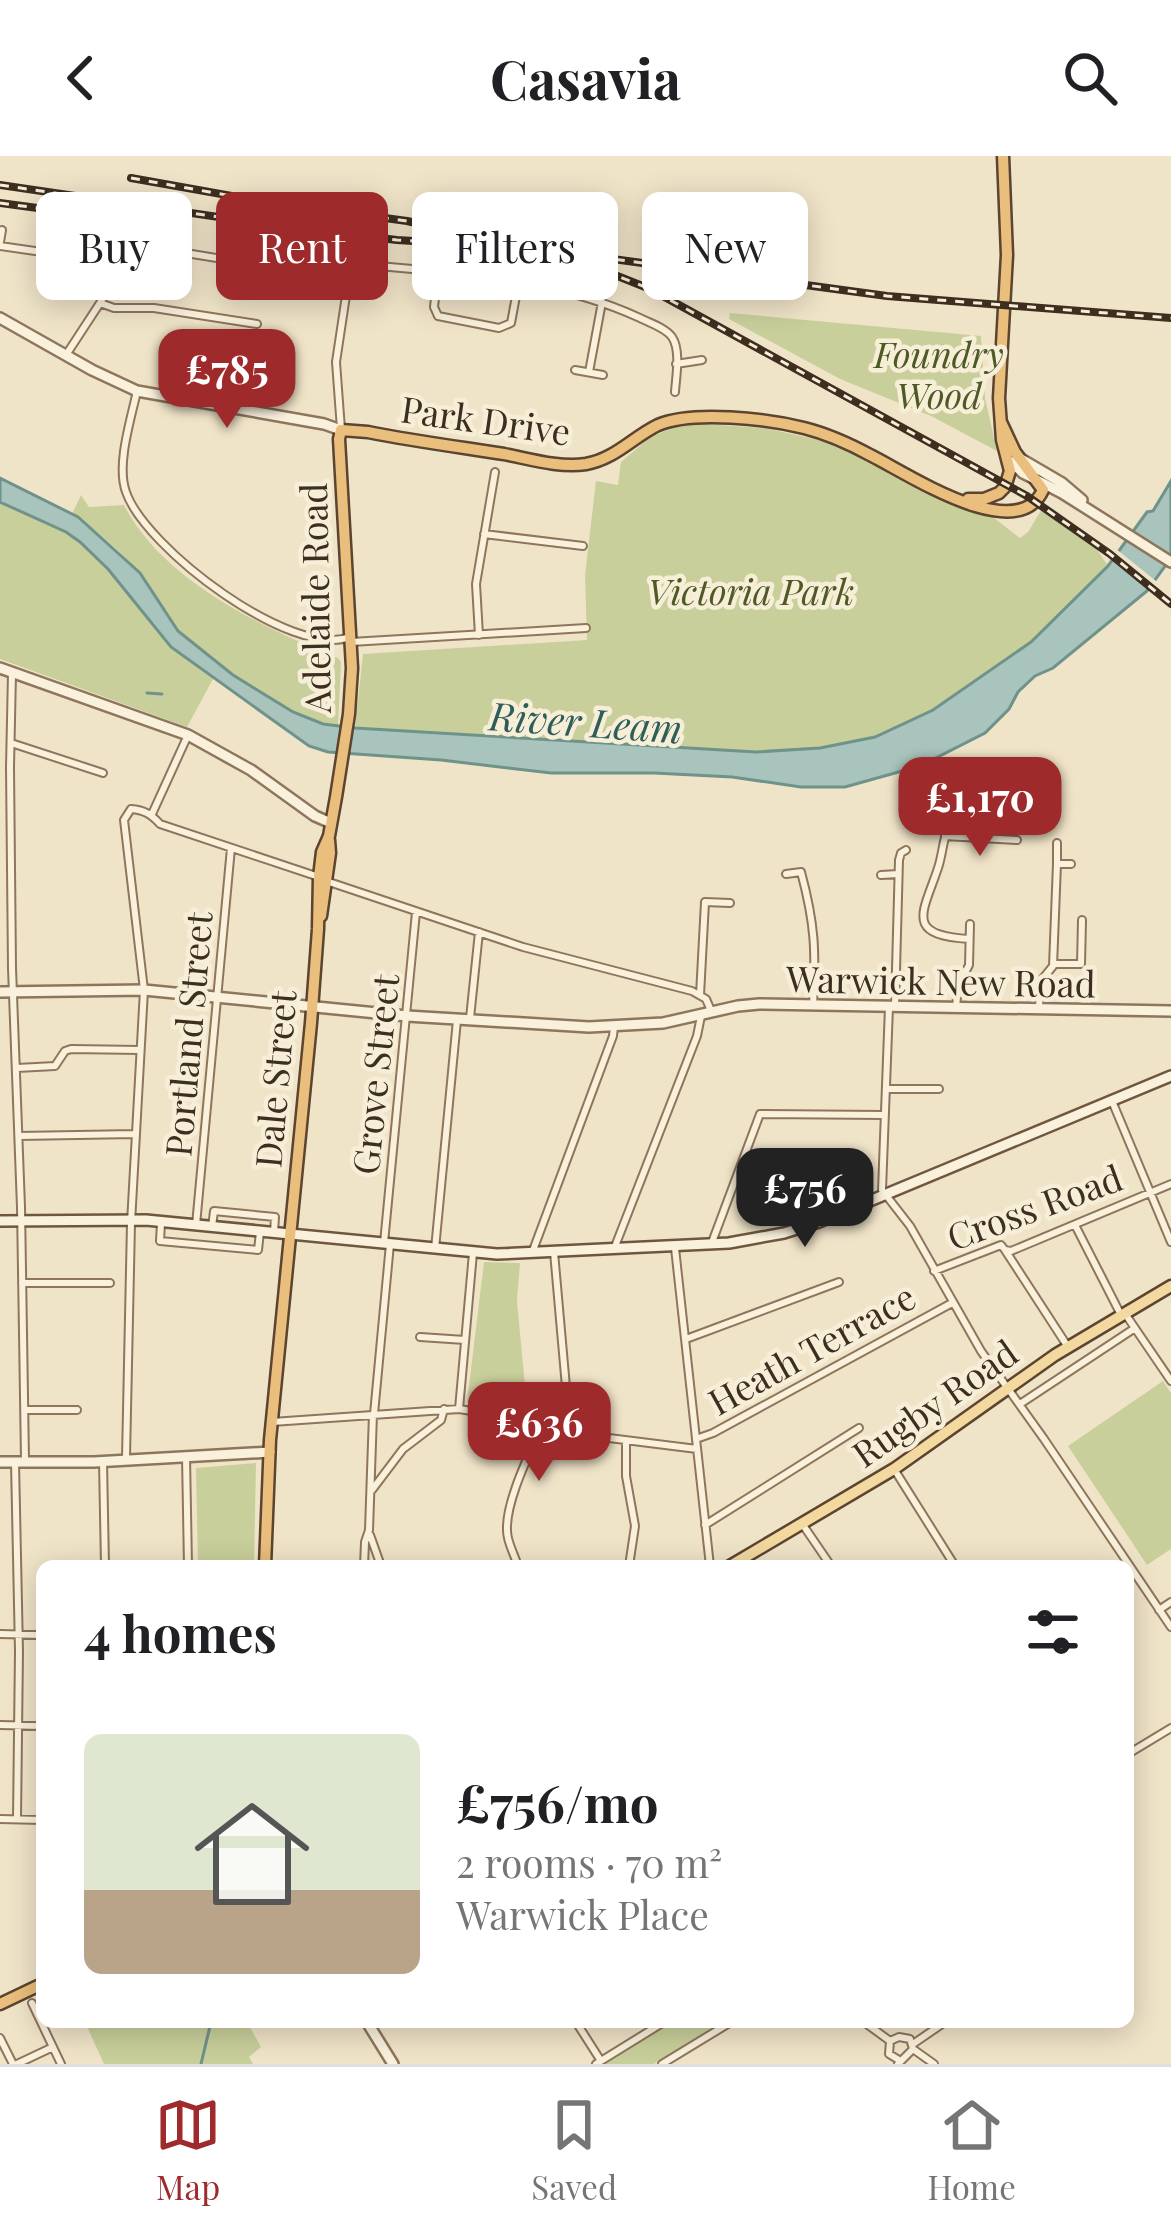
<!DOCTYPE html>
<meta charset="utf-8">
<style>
:root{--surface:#fff;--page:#f6f6f6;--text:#202124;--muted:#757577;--line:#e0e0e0;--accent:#9e2a2b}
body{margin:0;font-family:"Playfair Display",serif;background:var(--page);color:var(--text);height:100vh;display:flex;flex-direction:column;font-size:45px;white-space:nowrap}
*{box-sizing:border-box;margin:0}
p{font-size:39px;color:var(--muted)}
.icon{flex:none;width:66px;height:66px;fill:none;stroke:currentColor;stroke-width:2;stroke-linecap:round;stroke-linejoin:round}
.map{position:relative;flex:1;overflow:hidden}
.side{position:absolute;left:36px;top:1404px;width:1098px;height:468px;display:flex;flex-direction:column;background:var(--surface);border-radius:18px;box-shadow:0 6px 30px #0003}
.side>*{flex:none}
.hud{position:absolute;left:36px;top:36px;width:1101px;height:108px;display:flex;gap:24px}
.price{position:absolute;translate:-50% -102px;padding:0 27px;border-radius:24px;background:var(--accent);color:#fff;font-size:39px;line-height:78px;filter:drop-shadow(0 3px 6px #0008)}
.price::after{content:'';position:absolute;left:50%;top:72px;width:36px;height:27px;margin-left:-18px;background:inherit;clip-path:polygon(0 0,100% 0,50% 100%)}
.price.selected{background:#222;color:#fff}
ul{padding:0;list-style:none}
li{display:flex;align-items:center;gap:36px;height:300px;padding:0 48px}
li span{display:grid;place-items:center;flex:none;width:336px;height:240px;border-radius:18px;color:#555}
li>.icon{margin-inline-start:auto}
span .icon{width:144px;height:144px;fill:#fffc;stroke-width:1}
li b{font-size:51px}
h2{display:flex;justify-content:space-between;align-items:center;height:144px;padding:0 48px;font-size:51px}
.pill{padding:0 42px;border-radius:18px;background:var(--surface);box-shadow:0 6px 30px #0003;font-size:42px;line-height:108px}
.pill.selected{background:var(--accent);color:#fff}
header{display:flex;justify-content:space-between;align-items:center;height:156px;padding:0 48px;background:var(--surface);font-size:54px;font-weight:700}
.tabs{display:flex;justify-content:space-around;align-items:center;height:168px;border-top:3px solid var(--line);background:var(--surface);font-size:33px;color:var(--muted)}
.tabs a{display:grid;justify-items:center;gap:6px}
.tabs .selected{color:var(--accent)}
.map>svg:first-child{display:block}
</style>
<header><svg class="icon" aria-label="back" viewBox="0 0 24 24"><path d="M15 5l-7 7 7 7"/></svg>Casavia<svg class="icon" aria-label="search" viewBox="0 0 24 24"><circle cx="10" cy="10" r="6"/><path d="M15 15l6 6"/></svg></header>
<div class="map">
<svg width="1171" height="1908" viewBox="0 0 1171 1908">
<rect width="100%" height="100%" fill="#f0e4c8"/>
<path fill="#c9cf9b" d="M730 157 981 180 985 242 997 295 931 260 840 223 729 163Z
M200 184 244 192 236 238 192 230Z
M704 268 764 272 824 285 868 304 948 345 989 358 1020 382 1028 376 1042 353 1094 389 1108 410 1031 486 933 554 875 581 820 592 756 596 355 572 363 498 587 484 585 419 596 325 618 329 621 306 649 282 676 270Z
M81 339 89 351 124 349C163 425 262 471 338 502L341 506 338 570C289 563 213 511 179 475 164 459 156 437 143 420 126 400 94 372 72 358Z
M0 346 66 376 80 386 108 413 171 491 213 523 187 571 0 503Z
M484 1106 520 1107 517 1145 526 1241 523 1256 467 1246Z
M1163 1225 1171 1237V1393L1147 1409 1068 1290Z
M256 1307 254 1410H198L196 1312Z
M85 1866H247L261 1891 249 1901 253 1908H104Z
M672 1866H722L654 1908H605Z"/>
<path fill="#a9c4bc" stroke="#6f938a" stroke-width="3" d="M0 322 78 361 140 417 178 475 233 519 293 556 323 568 355 572 756 596 820 592 875 581 933 554 1031 486 1108 410 1147 356 1153 355 1171 325V402L1147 435 1053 512 1035 520 1018 536 1009 553 985 577 920 610 845 631H801L732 621 654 617H551L441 604 328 596 309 590 171 491 108 413 80 386 66 376 0 346Z"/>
<path fill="#f0e4c8" d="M1115 392 1161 429 1154 437 1109 400Z"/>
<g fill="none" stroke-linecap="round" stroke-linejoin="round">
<path stroke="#6f938a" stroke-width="3" d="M147 537 162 538
M201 1908 211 1866"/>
<defs>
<path id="minor" d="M0 86 2 74
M0 90 119 107
M438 116 434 151 438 160 499 172 511 167 519 124
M344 123 350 112 359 108C458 118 548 120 640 162 650 167 666 172 672 181 681 194 676 221 675 236
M233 130 237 105
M100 147 116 121 121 94 131 88 344 123
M66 199 100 147 114 152H154L257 168
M676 208 702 204
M575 214 603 219
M589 216 602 146
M137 235C131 263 116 309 126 336 145 392 292 503 350 481
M341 273 336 206 347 133 344 123
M484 378 583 390
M479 479 476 428 495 316
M351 486 586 472
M12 517 10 611 12 812 21 1051 25 1304
M11 587 103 617
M152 658 188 579
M959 660C941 675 945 691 938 712 923 757 904 779 969 783
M945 680 1017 684
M1057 687V708H1071
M786 718 801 716C815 768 816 795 813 849
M881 719 898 718
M329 726 523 791 692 835 706 843 712 857
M1053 808H1081L1082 764
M700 839 705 746 730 747
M895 850 899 704 901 697 906 694
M889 851 882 1034 910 1070 981 1195 1044 1283 1171 1471
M956 851 958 831 969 809 970 768
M1039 853 1040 826 1053 810 1057 708
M470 862 479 776
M17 912 55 910 65 895 71 893 140 894
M886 933H939
M1112 945 1171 1086
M19 980 135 978
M161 1067 160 1085 258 1094 260 1076
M196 1069 231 692
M1075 1069 1121 1159
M212 1071 214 1055 275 1061 274 1076
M384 1087 416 756
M711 1089 760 958 884 959
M675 1092 710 1410
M435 1093 457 864
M614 1093 697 880 701 860
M1005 1094 1068 1191
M554 1096 570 1276
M532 1097 613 880 614 871
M934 1115 1001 1089 1005 1094 1011 1095 1171 1028
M22 1127H110
M1126 1159 1171 1225
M420 1181 465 1184
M686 1183 839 1126
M1020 1248 1135 1172
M459 1253 473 1097
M25 1254H77
M374 1258 390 1088
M272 1266 459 1253 510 1261 577 1278 697 1293
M696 1283 713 1277 952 1147
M626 1285V1320L635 1370 629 1410
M186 1300 188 1410
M126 1302 131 1067 144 834 124 664 131 653C144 654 151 658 160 668L319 721
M103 1305 105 1410
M15 1306 19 1495 17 1663
M894 1313 955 1410
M372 1334 403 1293 441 1264 444 1253
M705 1369 859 1272
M803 1369 831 1410
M370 1379 381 1410
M364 1410 365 1386 369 1374 373 1258
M518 1410C515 1401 510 1391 508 1382 501 1354 530 1296 542 1270
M1159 1454 1171 1446
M0 1478 42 1479
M0 1569 42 1570
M1128 1598 1171 1572
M0 1663 42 1664
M32 1847 61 1908
M576 1866 601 1905
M864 1866 890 1885 889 1898 899 1904
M0 1882 13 1908
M890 1885 899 1881 910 1883 913 1893 934 1908
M913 1888 945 1866
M17 1908 53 1891
M596 1908 664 1866
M662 1908 731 1866
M898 1908 913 1893"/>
<path id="tertiary" d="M0 162 92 214 137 235 324 268 341 274
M1021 303 1062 327 1082 344
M1010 305 1023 317 1062 337 1171 406
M0 512 188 579 251 614 315 660 331 667
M0 836 144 834 407 860 589 871 663 867 738 850 759 848 1171 855
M0 1306H94L270 1296
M367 1866 393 1908"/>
<path id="secondary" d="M0 1065 146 1064 497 1098 729 1087 784 1077 819 1066 1171 920"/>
<path id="primary" d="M730 1410 894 1313 1055 1199 1171 1130"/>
<path id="trunk" d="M968 343H984L999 337 1005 331 1010 315 1002 284 999 242 1007 99 1003 0
M321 760 330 697 329 684
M265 1410 270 1284 311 867 318 773 319 721 322 696 329 680 336 641 349 558 352 512 339 283 341 274 368 276C413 285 459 291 504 298 530 303 559 312 586 308 615 303 633 281 658 269 693 254 768 263 804 272 828 278 850 288 872 300 908 318 1017 391 1043 334L1015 296 1001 266
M0 1848 42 1828"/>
</defs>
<use href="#minor" stroke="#8d765c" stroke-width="10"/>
<use href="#tertiary" stroke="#8d765c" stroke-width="14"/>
<use href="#secondary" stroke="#6f573f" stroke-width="14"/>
<use href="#primary" stroke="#5b4430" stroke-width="15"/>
<use href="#trunk" stroke="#5b4430" stroke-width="15"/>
<use href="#minor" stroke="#faf1dc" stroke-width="6"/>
<use href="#tertiary" stroke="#faf1dc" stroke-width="9"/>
<use href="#secondary" stroke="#faf1dc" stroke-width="9"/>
<use href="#primary" stroke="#f3d9a0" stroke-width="10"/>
<use href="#trunk" stroke="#eabe7c" stroke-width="10"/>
<defs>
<path id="rail" d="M131 22 260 45 407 65 456 76
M0 29 294 72 397 84 516 91 585 107 650 133 1027 340 1110 398 1171 448
M0 47 97 60
M598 101 887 140 1171 162"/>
</defs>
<use href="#rail" stroke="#3d2e20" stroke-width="8"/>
<use href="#rail" stroke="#f7eed8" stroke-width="3" stroke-dasharray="9" stroke-linecap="butt"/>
</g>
<g text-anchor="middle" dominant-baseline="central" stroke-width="9" stroke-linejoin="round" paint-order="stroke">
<g font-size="36" font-style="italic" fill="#4d5a26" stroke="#f7eed8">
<text x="939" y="197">Foundry<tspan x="939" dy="41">Wood</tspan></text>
<text x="751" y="434">Victoria Park</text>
</g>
<g font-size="36" fill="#3d2e20" stroke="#f7eed8">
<text transform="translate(486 263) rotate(8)">Park Drive</text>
<text transform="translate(314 442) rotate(-91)">Adelaide Road</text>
<text transform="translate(941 824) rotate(1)">Warwick New Road</text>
<text transform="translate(187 878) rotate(-85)">Portland Street</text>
<text transform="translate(374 918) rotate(-84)">Grove Street</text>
<text transform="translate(274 923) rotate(-85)">Dale Street</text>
<text transform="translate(1034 1050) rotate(-20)">Cross Road</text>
<text transform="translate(811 1192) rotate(-29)">Heath Terrace</text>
<text transform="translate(934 1246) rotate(-35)">Rugby Road</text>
</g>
<g font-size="39" font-style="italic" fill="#2f5d5a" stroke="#f7eed8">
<text transform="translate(586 565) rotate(4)">River Leam</text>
</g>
</g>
</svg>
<b class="price" style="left:227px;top:275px">£785</b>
<b class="price" style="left:980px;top:703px">£1,170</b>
<b class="price selected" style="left:805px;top:1094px">£756</b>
<b class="price" style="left:539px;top:1328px">£636</b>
<div class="hud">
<a class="pill">Buy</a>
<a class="pill selected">Rent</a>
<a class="pill">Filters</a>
<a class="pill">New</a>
</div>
<section class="side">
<h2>4 homes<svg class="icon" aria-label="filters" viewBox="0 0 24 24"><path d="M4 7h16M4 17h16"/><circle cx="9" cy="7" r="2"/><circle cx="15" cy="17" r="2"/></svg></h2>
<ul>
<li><span style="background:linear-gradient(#dfe7d0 65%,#b9a48a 0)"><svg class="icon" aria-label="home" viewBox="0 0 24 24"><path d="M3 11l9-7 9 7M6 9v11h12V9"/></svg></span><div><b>£756/mo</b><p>2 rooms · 70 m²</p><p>Warwick Place</p></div></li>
</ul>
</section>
</div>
<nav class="tabs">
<a class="selected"><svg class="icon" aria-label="map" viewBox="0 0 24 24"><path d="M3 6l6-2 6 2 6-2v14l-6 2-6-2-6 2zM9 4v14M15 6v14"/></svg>Map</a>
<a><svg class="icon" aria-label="saved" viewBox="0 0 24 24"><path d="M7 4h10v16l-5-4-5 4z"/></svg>Saved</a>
<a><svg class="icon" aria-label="home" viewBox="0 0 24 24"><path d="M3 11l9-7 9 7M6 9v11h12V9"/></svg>Home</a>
</nav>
